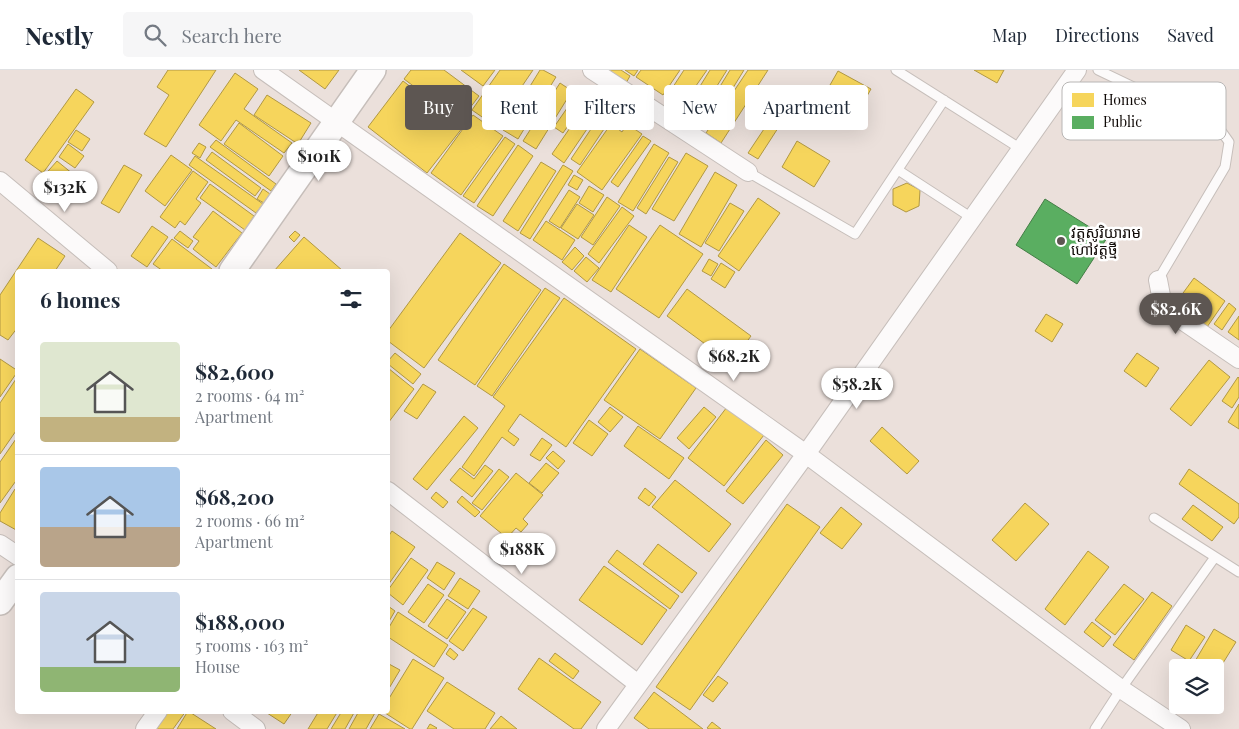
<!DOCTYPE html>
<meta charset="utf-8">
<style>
:root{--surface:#fff;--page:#f6f6f7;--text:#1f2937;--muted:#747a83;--line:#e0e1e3;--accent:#5d5652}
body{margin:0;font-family:"Playfair Display","Noto Sans Khmer",serif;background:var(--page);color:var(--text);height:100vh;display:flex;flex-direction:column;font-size:19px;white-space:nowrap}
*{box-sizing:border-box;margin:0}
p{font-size:16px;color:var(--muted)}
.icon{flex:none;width:28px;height:28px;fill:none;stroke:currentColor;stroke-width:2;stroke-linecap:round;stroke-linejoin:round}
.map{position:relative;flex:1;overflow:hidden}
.drawer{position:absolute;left:15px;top:199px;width:375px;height:445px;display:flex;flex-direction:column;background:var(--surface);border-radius:5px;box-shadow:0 5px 20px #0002}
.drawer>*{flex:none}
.hud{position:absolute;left:405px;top:15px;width:475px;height:45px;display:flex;gap:10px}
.controls{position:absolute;left:1169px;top:589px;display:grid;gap:10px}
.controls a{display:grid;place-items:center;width:55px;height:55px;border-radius:5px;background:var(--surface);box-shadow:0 5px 20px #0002;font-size:25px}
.price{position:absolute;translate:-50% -42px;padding:0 11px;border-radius:18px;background:#fff;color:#222;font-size:16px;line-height:32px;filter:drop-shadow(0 1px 2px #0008)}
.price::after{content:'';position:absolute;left:50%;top:30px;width:15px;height:11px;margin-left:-8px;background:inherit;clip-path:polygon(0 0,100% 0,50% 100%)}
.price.active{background:var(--accent);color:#fff}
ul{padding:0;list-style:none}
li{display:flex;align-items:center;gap:15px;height:125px;padding:0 25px}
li+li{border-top:1px solid var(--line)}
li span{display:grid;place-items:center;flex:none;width:140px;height:100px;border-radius:5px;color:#555}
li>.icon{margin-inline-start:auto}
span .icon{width:60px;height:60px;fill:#fffc;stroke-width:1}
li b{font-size:21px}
h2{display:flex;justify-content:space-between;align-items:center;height:60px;padding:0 25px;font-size:21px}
.pill{padding:0 18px;border-radius:5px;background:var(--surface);box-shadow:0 5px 20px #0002;font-size:18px;line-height:45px}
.pill.active{background:var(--accent);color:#fff}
header{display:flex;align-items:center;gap:30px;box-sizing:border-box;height:70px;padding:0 25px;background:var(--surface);border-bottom:1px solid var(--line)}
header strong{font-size:24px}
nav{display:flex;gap:28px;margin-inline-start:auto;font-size:18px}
.search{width:350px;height:45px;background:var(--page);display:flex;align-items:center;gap:12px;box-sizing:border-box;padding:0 18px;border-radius:5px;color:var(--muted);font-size:19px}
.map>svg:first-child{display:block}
</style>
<header>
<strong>Nestly</strong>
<div class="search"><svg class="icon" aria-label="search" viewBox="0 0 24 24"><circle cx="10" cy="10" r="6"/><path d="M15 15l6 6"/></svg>Search here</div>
<nav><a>Map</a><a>Directions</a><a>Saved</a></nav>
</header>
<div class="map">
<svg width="1239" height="659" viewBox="0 0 1239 659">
<rect width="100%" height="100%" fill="#ebe0db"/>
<path fill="#f6d55c" stroke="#b19843" d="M168 0H216L166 77 144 64 169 25 157 17Z
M299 0H339L325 19Z
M411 0H444L479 26 460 51 404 9Z
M461 0H495L483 16Z
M500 0H533L495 56 472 40Z
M540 0H543L556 7 518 69 503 60Z
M606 0H621L630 6 626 13Z
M625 0H638L634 6Z
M641 0H680L663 25 636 7Z
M684 0H707L684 33 669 23Z
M710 0H727L698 46 686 39Z
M730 0H744L712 52 702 46Z
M748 0H768L721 73 706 63Z
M974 0H1004L997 13Z
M838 1 871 19 851 54 818 36Z
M235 3 258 19 244 39 292 73 284 83 236 50 221 71 199 55Z
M403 11 463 57 427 103 368 57Z
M560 13 572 21 536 79 523 71Z
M76 19 94 32 43 103 25 90Z
M267 25 311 53 298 74 254 45Z
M592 26 604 34 564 93 552 84Z
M572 31 581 37 563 63 554 57Z
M782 32 791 38 758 89 748 83Z
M601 44 610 50 580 95 571 89Z
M473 45 503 66 461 125 431 103Z
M239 53 283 86 269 106 224 74Z
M611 54 622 62 627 54 642 64 602 120 577 102Z
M76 60 90 69 82 81 68 72Z
M643 66 651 71 618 117 611 112Z
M505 67 515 74 474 133 463 126Z
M216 70 276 114 271 121 210 77Z
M797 71 830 91 814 117 782 97Z
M199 73 206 77 200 88 192 83Z
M68 74 84 86 75 98 59 87Z
M654 74 669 83 633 141 618 132Z
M518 75 533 86 493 146 477 136Z
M212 82 261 118 255 126 206 90Z
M686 83 708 96 674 151 652 139Z
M171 85 192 100 165 136 145 121Z
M195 86 263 134 256 143 189 95Z
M669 87 678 92 646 144 637 138Z
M57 91 73 104 58 121 42 108Z
M541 92 556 101 518 161 503 151Z
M124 95 142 105 119 143 101 133Z
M563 95 573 101 530 169 520 163Z
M193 101 208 112 196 129 201 133 185 155 180 151 175 158 160 147Z
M715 102 737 115 701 177 679 164Z
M574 105 583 110 577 120 568 115Z
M907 113 920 120 919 136 906 142 893 135V119Z
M210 114 254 146 245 160 200 128Z
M589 116 604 125 593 142 579 133Z
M263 119 270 124 264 133 257 129Z
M569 120 580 127 560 158 549 151Z
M607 127 620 136 593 175 581 167Z
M758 128 780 143 739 201 718 186Z
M730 133 744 141 719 181 705 173Z
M577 134 594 145 578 169 561 158Z
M622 137 634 146 599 193 588 184Z
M213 141 242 163 216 197 193 179 199 171 193 167Z
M546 151 575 170 562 190 533 170Z
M629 155 647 167 611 222 592 210Z
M660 155 703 184 659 248 616 219Z
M152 156 168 167 147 197 131 186Z
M180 161 193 171 188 178 174 168Z
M295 161 300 165 294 172 289 167Z
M460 163 501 193 424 298 388 271V261Z
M304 167 343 201H274Z
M38 168 65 186 55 201H18V257L8 270 0 265V225Z
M172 169 212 199 211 201H163L153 194Z
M575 177 584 186 572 200 562 192Z
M586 187 599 198 587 212 574 201Z
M709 189 718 194 711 206 702 201Z
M721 193 735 202 725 218 711 209Z
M504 194 541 220 475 315 438 290Z
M1194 208 1225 231 1207 257 1175 234Z
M545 218 560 228 492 326 477 316Z
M687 219 751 266 731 293 667 246Z
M564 228 636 279 566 377 520 344 508 361 519 369 514 376 502 367 474 406 462 397 505 336 493 327Z
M1229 233 1236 239 1222 260 1214 254Z
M1046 244 1063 254 1052 272 1035 261Z
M1239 246V270L1228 262Z
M640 279 696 318 660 369 604 330Z
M395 283 421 304 413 314 388 294V291Z
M1137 283 1159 298 1146 317 1124 301Z
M0 289 18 301 0 327Z
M1209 290 1230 307 1191 356 1170 339Z
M388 298 414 319 388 353Z
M18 306V358L0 384V333Z
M1238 307 1239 308V327L1232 338 1222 331Z
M423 314 436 322 417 349 404 341Z
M1239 334V359L1228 352Z
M610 337 623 347 610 362 598 352Z
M704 337 716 347 689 379 677 368Z
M727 337 764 365 724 416 688 388Z
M464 346 478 358 427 420 413 409Z
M589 350 608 364 592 386 573 373Z
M638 356 684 388 669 409 624 376Z
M882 357 919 391 907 404 870 371Z
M18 366V408L0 433V392Z
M542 368 552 375 540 391 530 385Z
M766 370 783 385 743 434 726 421Z
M553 381 565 391 558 399 546 388Z
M546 393 559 403 542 423 529 413Z
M485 395 493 401 472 427 450 410 460 398 474 409Z
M499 399 509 407 482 440 472 433Z
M1189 399 1239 434V447L1234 454 1179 414Z
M516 403 543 425 523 449 528 454 521 462 516 458 507 468 480 446Z
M675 410 731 454 709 482 652 437Z
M645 418 656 427 649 436 638 428Z
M15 419 18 421V461L0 451V443Z
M436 422 448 432 443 438 431 428Z
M462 426 480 442 475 447 457 432Z
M1025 433 1049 454 1016 491 992 470Z
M787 434 820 457 690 640 656 617Z
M1193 435 1223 457 1212 471 1182 449Z
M841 437 862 454 842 479 820 463Z
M392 461 415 477 388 515V467Z
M658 474 697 503 682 523 643 494Z
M617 480 679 526 670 539 608 492Z
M1088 481 1109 497 1065 555 1045 539Z
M411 488 428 500 403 535 388 523V520Z
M437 492 455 503 444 520 427 508Z
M604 496 667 540 642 575 579 530Z
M460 508 480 521 468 539 448 526Z
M428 514 444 525 424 553 408 542Z
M1124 514 1144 529 1115 565 1095 550Z
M1152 522 1172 536 1134 590 1113 575Z
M447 529 466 542 447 569 428 556Z
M388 536 395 541 388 553Z
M473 538 487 547 463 581 449 571Z
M398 542 448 575 434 597 388 567V559Z
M1092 552 1111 567 1103 577 1084 562Z
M1186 555 1205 567 1189 591 1171 580Z
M1214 559 1236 572 1215 606V598H1191Z
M450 578 458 585 454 590 446 584Z
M555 583 579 601 573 609 549 591Z
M539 588 601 632 581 659H574L518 619Z
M413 589 444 608 412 659H410L382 641H388V630Z
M389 594 400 600 388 620V597Z
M718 606 728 613 713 632 703 625Z
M447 612 495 643 485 659H454L427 641Z
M654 622 703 659H649L634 648Z
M167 641H186L173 659H154Z
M188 641 216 659H177Z
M264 641H293L284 654Z
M319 641H338L327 659H308Z
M342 641H355L345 659H331Z
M359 641H376L366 659H349Z
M379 644 405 659H370Z
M501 646 517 659H490Z
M712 652 721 659H709L707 658Z
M430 654 437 658 436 659H427Z"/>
<path fill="#5aae61" stroke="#447d46" d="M1045 129 1107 168 1077 214 1016 175Z"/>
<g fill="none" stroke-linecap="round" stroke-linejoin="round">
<defs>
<path id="lane" d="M896 0 1021 79
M1098 0 1219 58 1229 72 1225 97 1158 210
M898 100 972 148
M748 102 855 164 944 30
M1154 448 1239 502
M1095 659 1121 619 1215 487"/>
<path id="street" d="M263 0 806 384 1121 619 1181 659
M592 0 748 102
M0 111 108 201
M1158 210 1162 231 1176 246 1239 289
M388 421 638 614
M0 474 18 486
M232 641 256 659
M145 659 158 641
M606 659 806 384 1077 0"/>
<path id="secondary" d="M232 201 373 0
M0 532 18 507"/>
</defs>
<use href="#lane" stroke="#c6beba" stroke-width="11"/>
<use href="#street" stroke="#c6beba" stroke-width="20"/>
<use href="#secondary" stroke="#c6beba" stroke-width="28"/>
<use href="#lane" stroke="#fcfafa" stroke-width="9"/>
<use href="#street" stroke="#fcfafa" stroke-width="18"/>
<use href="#secondary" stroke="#fcfafa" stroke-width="25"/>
</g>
<circle fill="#5d5652" stroke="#fff" stroke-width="2" cx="1061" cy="171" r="5"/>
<g text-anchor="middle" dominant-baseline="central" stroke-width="5" stroke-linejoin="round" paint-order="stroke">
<g font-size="15" fill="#110b08" stroke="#fff" text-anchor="start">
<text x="1071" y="162">វត្តសូរិយារាម<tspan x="1071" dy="17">ហៅវត្តថ្មី</tspan></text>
</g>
</g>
<rect x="1062" y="12" width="164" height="58" rx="8" fill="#fff" stroke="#b8b6b5" stroke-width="1"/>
<rect x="1072" y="23" width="22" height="14" fill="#f6d55c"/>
<rect x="1072" y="46" width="22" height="13" fill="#5aae61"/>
<g font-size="14" fill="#110b08">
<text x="1103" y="35">Homes</text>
<text x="1103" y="57">Public</text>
</g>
</svg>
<div class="controls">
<a><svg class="icon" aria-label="layers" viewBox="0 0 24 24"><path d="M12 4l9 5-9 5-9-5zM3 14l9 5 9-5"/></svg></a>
</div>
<b class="price" style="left:319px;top:112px">$101K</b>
<b class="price" style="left:65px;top:143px">$132K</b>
<b class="price active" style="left:1176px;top:265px">$82.6K</b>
<b class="price" style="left:734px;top:312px">$68.2K</b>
<b class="price" style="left:857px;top:340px">$58.2K</b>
<b class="price" style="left:522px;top:505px">$188K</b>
<div class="hud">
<a class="pill active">Buy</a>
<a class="pill">Rent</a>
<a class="pill">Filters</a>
<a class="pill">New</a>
<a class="pill">Apartment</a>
</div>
<section class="drawer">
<h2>6 homes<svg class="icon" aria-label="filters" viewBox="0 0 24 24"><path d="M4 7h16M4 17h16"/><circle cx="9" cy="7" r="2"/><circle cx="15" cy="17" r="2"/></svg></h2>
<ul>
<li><span style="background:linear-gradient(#dfe7d0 75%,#c2b280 0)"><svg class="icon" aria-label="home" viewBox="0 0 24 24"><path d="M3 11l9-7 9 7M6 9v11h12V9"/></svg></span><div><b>$82,600</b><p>2 rooms · 64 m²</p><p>Apartment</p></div></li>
<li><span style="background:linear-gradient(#a9c7e8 60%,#b9a48a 0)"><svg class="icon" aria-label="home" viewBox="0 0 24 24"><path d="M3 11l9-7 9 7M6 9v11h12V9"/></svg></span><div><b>$68,200</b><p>2 rooms · 66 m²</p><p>Apartment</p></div></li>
<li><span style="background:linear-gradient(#c9d6e8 75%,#8fb573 0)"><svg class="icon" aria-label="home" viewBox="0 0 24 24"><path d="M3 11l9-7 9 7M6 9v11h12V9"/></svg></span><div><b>$188,000</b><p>5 rooms · 163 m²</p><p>House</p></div></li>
</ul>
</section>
</div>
